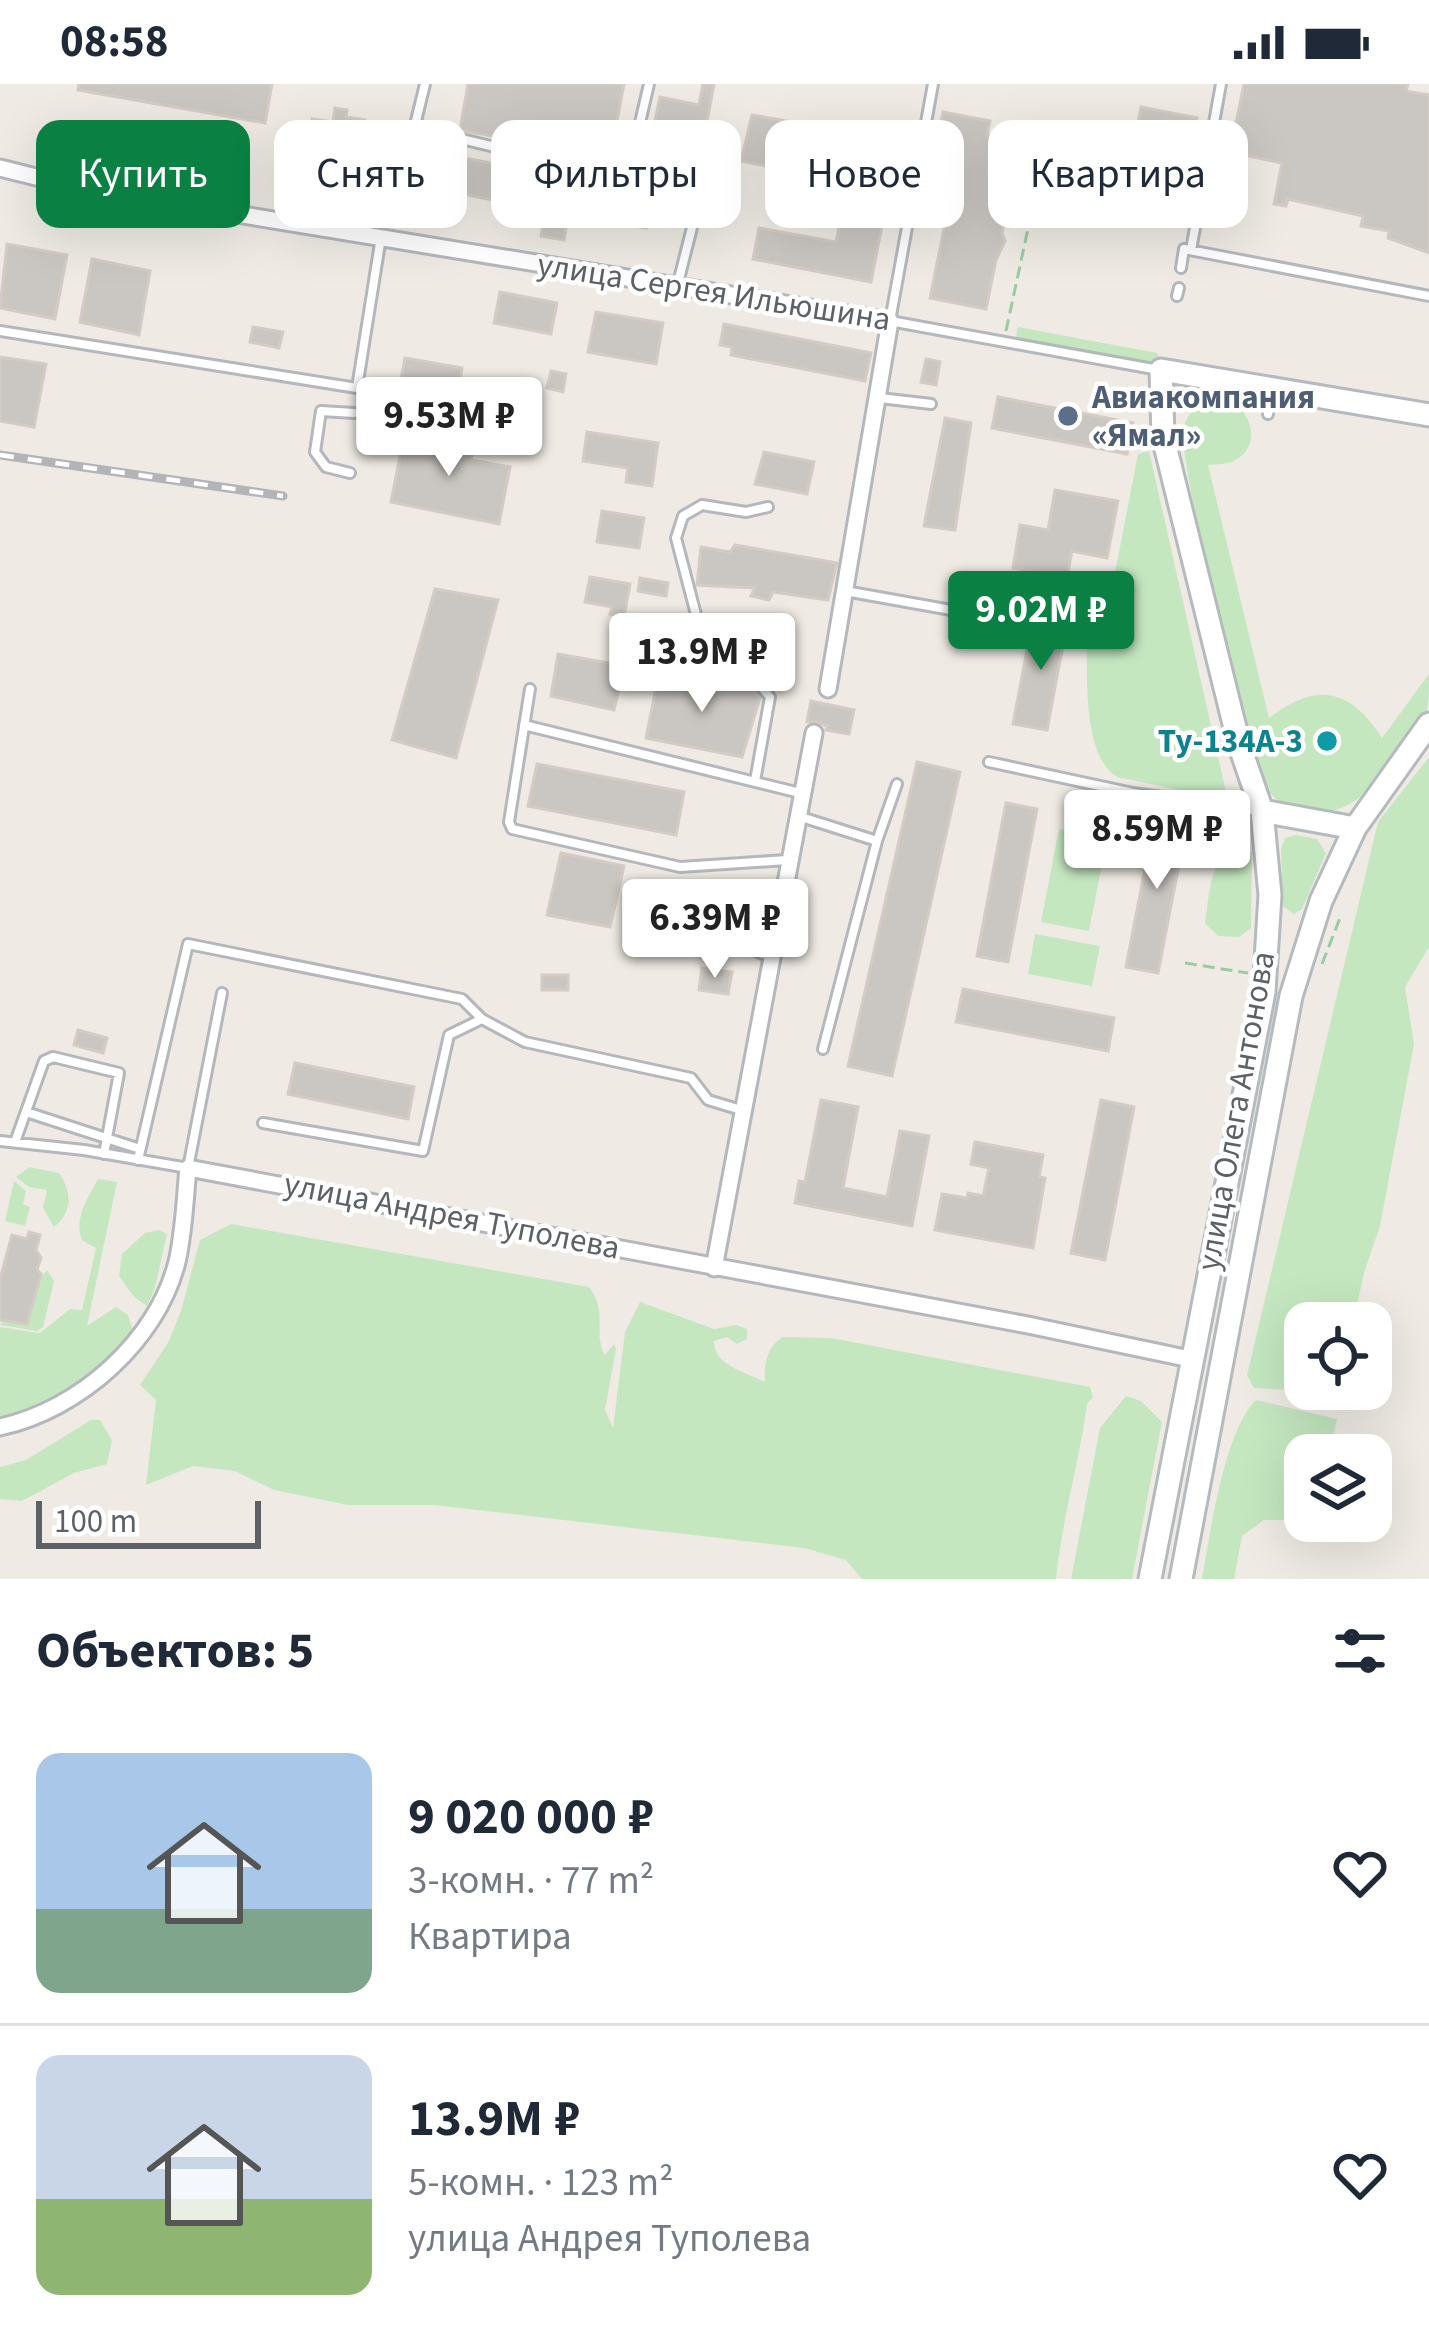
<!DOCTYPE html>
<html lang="ru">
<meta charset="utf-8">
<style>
:root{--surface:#fff;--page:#f2f2f3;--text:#1f2937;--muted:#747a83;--line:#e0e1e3;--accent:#0b8043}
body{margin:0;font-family:"Source Sans 3",sans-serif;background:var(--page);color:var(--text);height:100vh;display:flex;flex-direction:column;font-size:45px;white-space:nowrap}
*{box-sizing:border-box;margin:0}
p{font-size:39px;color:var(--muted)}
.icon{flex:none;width:66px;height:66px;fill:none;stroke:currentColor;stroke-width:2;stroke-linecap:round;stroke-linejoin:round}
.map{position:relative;height:1495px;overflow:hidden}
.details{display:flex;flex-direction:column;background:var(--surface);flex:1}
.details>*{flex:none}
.hud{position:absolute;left:36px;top:36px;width:1359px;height:108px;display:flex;gap:24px}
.controls{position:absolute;left:1284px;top:1218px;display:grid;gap:24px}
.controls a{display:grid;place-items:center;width:108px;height:108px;border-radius:24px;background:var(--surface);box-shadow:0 12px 48px #0002;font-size:60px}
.scale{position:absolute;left:36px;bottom:30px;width:225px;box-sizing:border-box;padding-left:12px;border:6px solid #5c6165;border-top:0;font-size:33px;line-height:42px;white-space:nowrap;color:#5c6165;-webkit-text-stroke:9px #fff;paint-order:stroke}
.price{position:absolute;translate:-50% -102px;padding:0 27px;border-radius:12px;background:#fff;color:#222;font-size:39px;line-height:78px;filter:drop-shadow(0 3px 6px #0008)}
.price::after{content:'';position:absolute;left:50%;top:72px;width:36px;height:27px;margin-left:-18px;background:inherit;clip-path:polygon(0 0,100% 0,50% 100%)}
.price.on{background:var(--accent);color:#fff}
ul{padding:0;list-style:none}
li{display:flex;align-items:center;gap:36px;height:300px;padding:0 36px}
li+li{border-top:3px solid var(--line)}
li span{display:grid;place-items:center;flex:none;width:336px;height:240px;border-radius:24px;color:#555}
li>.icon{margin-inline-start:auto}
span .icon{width:144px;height:144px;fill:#fffc;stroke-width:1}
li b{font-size:51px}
h2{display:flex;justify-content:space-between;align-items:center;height:144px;padding:0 36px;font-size:51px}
.chip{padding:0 42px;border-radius:24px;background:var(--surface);box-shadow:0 12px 48px #0002;font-size:42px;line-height:108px}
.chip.on{background:var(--accent);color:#fff}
.status{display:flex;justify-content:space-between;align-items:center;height:84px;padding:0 60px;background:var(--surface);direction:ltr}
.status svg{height:33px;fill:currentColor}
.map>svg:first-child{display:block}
</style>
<div class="status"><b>08:58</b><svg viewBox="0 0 49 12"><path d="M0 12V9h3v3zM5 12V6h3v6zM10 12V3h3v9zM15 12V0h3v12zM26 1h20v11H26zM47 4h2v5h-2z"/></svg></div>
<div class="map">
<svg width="1429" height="1495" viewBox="0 0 1429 1495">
<rect width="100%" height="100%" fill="#efebe4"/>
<path fill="#c4e7c0" d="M1018 243 1157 269 1161 277 1159 281 1015 258Z
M1222 314C1249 320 1264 359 1237 375 1228 381 1217 380 1208 381L1269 634C1316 598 1349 603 1382 654L1429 590C1429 601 1429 616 1427 626 1415 651 1390 677 1373 700 1349 731 1299 743 1270 709 1253 689 1178 375 1183 346 1187 326 1203 315 1222 314Z
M1149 367 1226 708 1199 710 1117 693C1080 671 1087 576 1088 537L1107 530 1138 370Z
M1429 673V863L1405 903 1414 960 1380 1142 1364 1189 1353 1239H1305V1305H1311L1305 1307 1254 1304 1247 1291 1378 738Z
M1059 745 1107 754 1089 847 1041 838Z
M1296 751 1317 755 1326 769 1302 825 1294 830 1283 822 1281 765 1285 754Z
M1243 758 1252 769 1251 844 1239 853 1219 852 1205 840C1210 807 1208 774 1243 758Z
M1035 850 1100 862 1092 902 1028 890Z
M29 1083 59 1089C72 1108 73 1128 54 1143L43 1124 47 1106 29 1103 16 1093Z
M98 1095 117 1098 87 1242 116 1223 128 1231 133 1247C97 1287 55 1326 0 1334V1243L40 1249 70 1225 82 1226 96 1164 82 1156C73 1133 89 1113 98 1095Z
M14 1097 26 1107 23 1120 30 1123 25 1142 5 1137Z
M231 1140 589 1203C609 1229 592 1249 605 1271L614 1260 616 1265 605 1326 613 1344 625 1248 640 1218 714 1245 736 1241 747 1245V1255L737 1260 727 1253 714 1257C713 1281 745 1288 765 1298 764 1280 766 1265 782 1253L831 1254 1090 1303 1093 1313 1087 1320C1079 1380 1062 1435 1056 1495H862L846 1476 804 1464 434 1421H348L274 1406 235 1387 193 1382 146 1401 156 1316 140 1301 169 1257 181 1227 200 1156Z
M159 1146 167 1150 155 1204 147 1222 134 1213 119 1192 122 1170 145 1149Z
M47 1186 54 1197 43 1243 37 1247 0 1241Z
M1126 1312 1141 1317 1162 1338 1132 1495H1071L1100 1344Z
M1256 1316 1337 1335 1329 1371H1305V1436H1264L1242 1452 1234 1495H1202C1210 1450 1224 1347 1256 1316Z
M91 1336H100L112 1356 107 1380 74 1389 22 1417 0 1415V1383L26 1376Z"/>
<path fill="#cac6c1" stroke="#d4ccc2" stroke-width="3" d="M79 0H272L265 39 78 6Z
M468 0H624L610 74 460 46Z
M703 0H714L701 69 691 68 695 45 655 36 660 13 699 21Z
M1244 0H1408L1406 7 1429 11V169L1388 154 1389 147 1361 142 1363 132 1288 115 1286 122 1274 120 1282 79 1230 68Z
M1141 23 1197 34 1196 38 1205 40 1190 121 1014 86 1002 149 1005 157 996 176 986 225 930 214 957 81 941 78 943 70 935 69 943 28 990 37 987 51 1130 79Z
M335 24 347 26 346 33 365 36 363 44 377 46 373 71 308 59 312 35 333 38Z
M752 31 885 54 889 48 907 62 904 78 897 76 892 102 876 99 871 123 885 126 871 198 753 175 759 144 836 158 848 98 741 77Z
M141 57 168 62 163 89 136 85Z
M453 72 653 109 646 144 568 130 564 156 541 152 546 126 446 107Z
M399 91 419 94 415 119 395 116Z
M304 95 369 106 365 131 299 120Z
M7 160 67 171 55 235 0 224Z
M92 175 150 187 139 251 80 238Z
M500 208 557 219 551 250 494 239Z
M596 228 663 239 656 280 588 268Z
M724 240 871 269 865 297 731 271 732 263 720 261Z
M253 243 283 248 279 264 250 258Z
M0 273 46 280 34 343 0 337Z
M405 274 462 284 458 306 401 296Z
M926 275 940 278 936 301 921 298Z
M551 287 566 290 563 308 547 304Z
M512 298 541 303 538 317 509 311Z
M998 313 1133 339 1127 370 992 344Z
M945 334 971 339 955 446 924 442Z
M405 347 474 360 471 376 510 383 499 440 391 418Z
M587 348 658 359 652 402 626 398 628 384 583 377Z
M764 368 814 378 807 410 755 400Z
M1055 406 1118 417 1107 474 1072 467 1067 493 1013 484 1020 441 1048 446Z
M602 427 644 434 639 464 597 458Z
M735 461 837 479 828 516 773 508 769 516 751 512 755 504 697 501 701 463 730 468Z
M590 493 630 500 624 532 610 530 612 523 585 518Z
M640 494 668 499 666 512 638 507Z
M435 505 498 516 456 674 392 656Z
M1038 534 1075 541 1070 562 1063 561 1047 646 1013 640 1029 555 1034 556Z
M558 570 625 582 614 626 551 612Z
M659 590 753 606 760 614 742 673 646 654Z
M811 617 854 626 849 650 826 646 827 642 817 638H807Z
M917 678 960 688 892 992 848 982Z
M537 680 684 708 676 751 528 722Z
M1006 719 1037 725 1008 878 977 872Z
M1156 728 1188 734 1158 889 1126 883Z
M561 769 624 782 610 843 547 831Z
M702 884 732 888 728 910 699 906Z
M542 891H568V906H542Z
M963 905 1114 934 1108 967 956 938Z
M78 946 107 954 103 969 74 961Z
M295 979 414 1003 408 1035 288 1010Z
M821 1016 858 1023 843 1104 887 1113 900 1047 929 1052 912 1142 795 1119 799 1097 805 1098Z
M1101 1016 1134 1023 1105 1176 1071 1169Z
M975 1058 1043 1071 1039 1093 1045 1094 1033 1164 935 1146 942 1110 967 1114 968 1109 983 1112 989 1084 971 1080Z
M29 1148 40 1151 36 1166 41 1174 37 1186 41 1190 27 1240 0 1236V1195L12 1151 27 1155Z"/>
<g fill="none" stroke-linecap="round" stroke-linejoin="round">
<defs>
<path id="lane" d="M425 0 416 37 424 46 499 64 621 84 632 73 649 0
M933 0 890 237 1159 286
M1191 166 1221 0
M1181 184 1184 165 1429 212
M677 203 703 100
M1177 212 1179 204
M0 247 357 304 381 153
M880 314 931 320
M1268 330 1272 307
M350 389 326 383 315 368 321 327 354 329
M845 507 968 529
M705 565 676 454 683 432 702 421 746 428 768 423
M753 566 751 591 770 613 755 697
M530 605 509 738 512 745 680 783 787 776
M524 641 800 709
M989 678 1133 709 1261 727
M798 732 877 757
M727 853 762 870 771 869
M823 965 877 757 897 700
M26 1028 140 1065
M263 1039 423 1067 449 951 482 935 525 958 691 994 708 1016 741 1026
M0 1057 84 1066 188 1084 222 909
M15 1058 44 977 53 973 119 989 104 1070
M138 1076 188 860 462 915 482 935"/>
<path id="street" d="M0 84 84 105 890 237 828 605
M714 1184 814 649
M0 1343C79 1326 157 1257 177 1178 184 1148 185 1115 188 1084L1028 1241 1190 1275"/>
<path id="secondary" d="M1262 727 1355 744
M1150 1495 1264 908 1270 811 1262 727 1239 660 1163 353 1161 286 1429 331
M1181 1495 1291 912 1321 817 1355 744 1429 640"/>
</defs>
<use href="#lane" stroke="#b4b7bb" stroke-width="14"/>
<use href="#street" stroke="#b4b7bb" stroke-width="21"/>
<use href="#secondary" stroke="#b5babe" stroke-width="27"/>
<path stroke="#9acba3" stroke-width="3" stroke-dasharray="12 6" stroke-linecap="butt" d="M1006 247 1038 98 1183 129
M1185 879 1248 889
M1322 880 1340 834"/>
<use href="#lane" stroke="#fff" stroke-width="8"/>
<use href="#street" stroke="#fff" stroke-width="15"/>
<use href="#secondary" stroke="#fff" stroke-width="21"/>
<defs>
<path id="rail" d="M0 371 283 412"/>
</defs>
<use href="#rail" stroke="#b3b4b5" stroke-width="9"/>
<use href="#rail" stroke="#fff" stroke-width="4.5" stroke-dasharray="14" stroke-linecap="butt"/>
</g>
<circle fill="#5c6f8a" stroke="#fff" stroke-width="4.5" cx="1068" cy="332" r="12"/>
<circle fill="#0f9aa8" stroke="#fff" stroke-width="4.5" cx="1327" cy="657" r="12"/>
<g text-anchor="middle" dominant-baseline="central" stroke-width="9" stroke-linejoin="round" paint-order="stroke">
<g font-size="33" fill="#5c6165" stroke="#fff">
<text transform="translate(714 208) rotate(9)">улица Сергея Ильюшина</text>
<text transform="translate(1236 1027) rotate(-80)">улица Олега Антонова</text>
<text transform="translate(452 1132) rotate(11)">улица Андрея Туполева</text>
</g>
<g font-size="33" font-weight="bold" fill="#4e5e75" stroke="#fff" text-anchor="start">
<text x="1092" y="313">Авиакомпания<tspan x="1092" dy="38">«Ямал»</tspan></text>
</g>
<g font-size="33" font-weight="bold" fill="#0d838f" stroke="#fff" text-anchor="end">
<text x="1303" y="657">Ту-134А-3</text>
</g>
</g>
</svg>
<div class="controls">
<a><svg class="icon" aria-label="locate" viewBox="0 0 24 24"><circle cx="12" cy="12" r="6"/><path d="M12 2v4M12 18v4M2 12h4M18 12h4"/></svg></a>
<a><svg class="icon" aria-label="layers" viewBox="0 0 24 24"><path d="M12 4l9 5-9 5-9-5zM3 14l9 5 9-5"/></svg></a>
</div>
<div class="scale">100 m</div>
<b class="price" style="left:449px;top:395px">9.53M ₽</b>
<b class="price on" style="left:1041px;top:589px">9.02M ₽</b>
<b class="price" style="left:702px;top:631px">13.9M ₽</b>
<b class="price" style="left:1157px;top:808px">8.59M ₽</b>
<b class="price" style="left:715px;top:897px">6.39M ₽</b>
<div class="hud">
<a class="chip on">Купить</a>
<a class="chip">Снять</a>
<a class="chip">Фильтры</a>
<a class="chip">Новое</a>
<a class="chip">Квартира</a>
</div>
</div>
<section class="details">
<h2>Объектов: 5<svg class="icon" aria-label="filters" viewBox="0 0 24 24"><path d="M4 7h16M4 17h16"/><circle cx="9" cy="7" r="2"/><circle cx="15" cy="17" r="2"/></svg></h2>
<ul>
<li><span style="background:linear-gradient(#a9c7e8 65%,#7fa58c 0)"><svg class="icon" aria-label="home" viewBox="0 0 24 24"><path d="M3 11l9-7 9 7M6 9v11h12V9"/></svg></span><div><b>9 020 000 ₽</b><p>3-комн. · 77 m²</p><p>Квартира</p></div><svg class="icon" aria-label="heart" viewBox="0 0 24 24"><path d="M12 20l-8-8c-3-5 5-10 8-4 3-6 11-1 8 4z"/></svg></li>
<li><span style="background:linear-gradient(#c9d6e8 60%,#8fb573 0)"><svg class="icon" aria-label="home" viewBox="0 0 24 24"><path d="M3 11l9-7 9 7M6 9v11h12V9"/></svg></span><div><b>13.9M ₽</b><p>5-комн. · 123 m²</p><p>улица Андрея Туполева</p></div><svg class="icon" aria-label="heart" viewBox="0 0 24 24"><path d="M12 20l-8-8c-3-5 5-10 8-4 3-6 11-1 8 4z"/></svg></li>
</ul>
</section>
